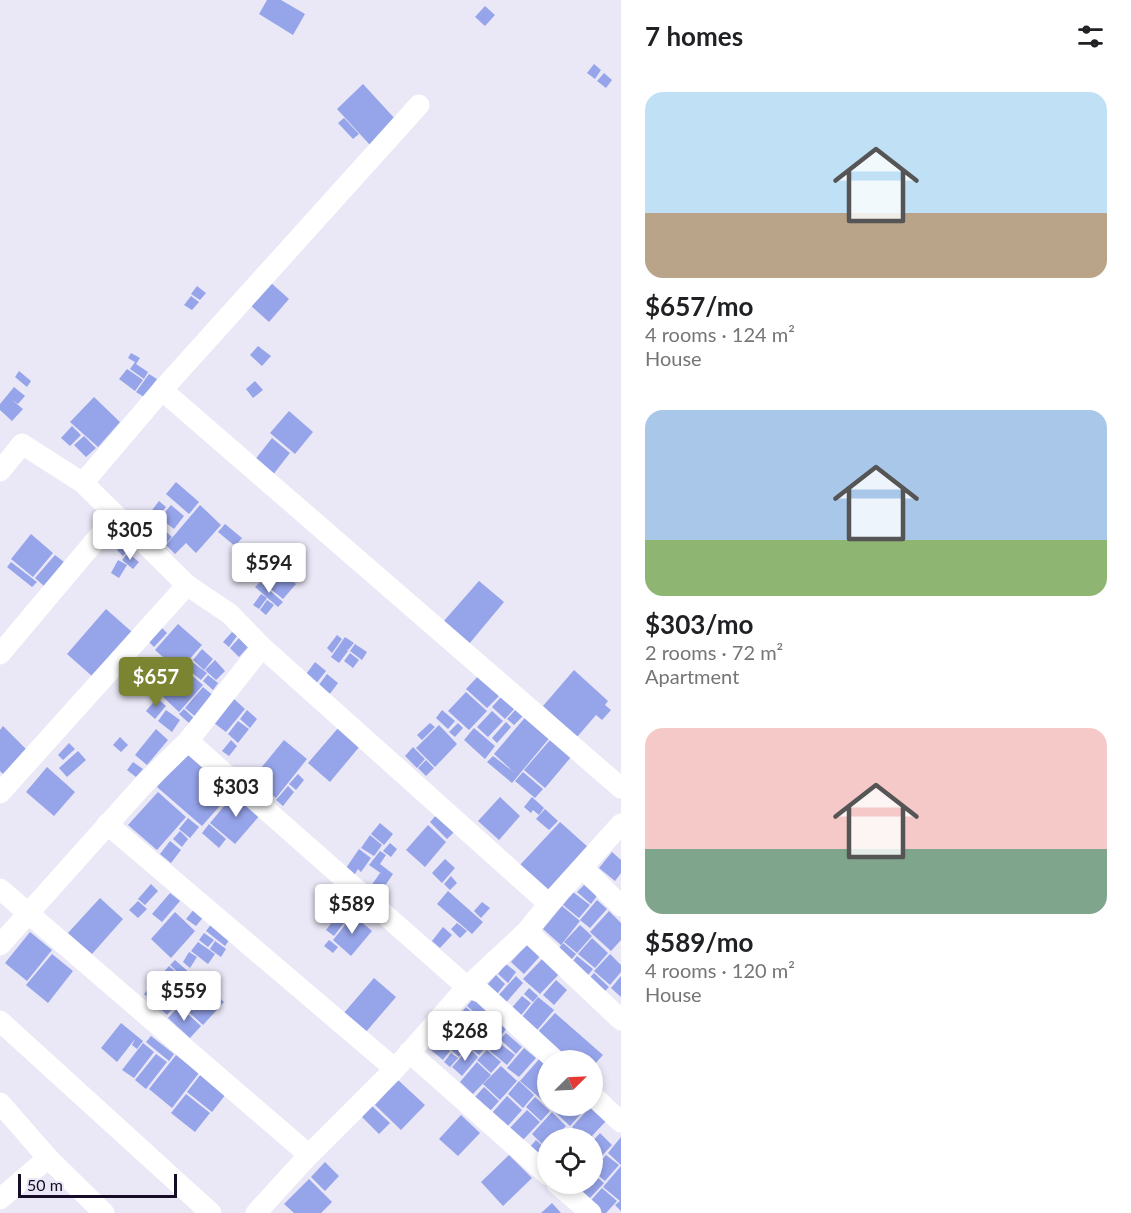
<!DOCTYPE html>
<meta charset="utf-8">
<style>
:root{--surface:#fff;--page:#f6f6f6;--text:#202124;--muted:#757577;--accent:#7b8430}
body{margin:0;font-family:Lato,sans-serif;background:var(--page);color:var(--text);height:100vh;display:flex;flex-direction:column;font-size:22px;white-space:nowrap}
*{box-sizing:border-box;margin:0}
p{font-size:20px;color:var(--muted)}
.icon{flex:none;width:33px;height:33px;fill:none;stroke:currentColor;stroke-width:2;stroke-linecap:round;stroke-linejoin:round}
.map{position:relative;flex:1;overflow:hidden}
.drawer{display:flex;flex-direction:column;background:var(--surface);width:510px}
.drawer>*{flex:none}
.needle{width:39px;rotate:66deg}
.controls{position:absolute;left:537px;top:1050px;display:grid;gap:12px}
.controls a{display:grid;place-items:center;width:66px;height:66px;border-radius:50%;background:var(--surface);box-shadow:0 3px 9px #0003;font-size:30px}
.scale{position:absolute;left:18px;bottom:15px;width:159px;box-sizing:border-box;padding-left:6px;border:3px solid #150c27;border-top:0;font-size:16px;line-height:21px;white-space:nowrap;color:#150c27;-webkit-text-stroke:4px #eae7f6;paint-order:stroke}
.price{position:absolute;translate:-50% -51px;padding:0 14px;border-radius:6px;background:#fff;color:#222;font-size:20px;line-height:39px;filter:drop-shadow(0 2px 3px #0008)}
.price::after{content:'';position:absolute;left:50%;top:36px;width:18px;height:14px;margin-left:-9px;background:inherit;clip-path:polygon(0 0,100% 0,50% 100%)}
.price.active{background:var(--accent);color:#fff}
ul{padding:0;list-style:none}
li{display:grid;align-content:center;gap:12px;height:318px;padding:0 24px}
li span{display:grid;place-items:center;height:186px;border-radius:18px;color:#555}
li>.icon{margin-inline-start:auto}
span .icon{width:108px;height:108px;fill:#fffc;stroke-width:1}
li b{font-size:26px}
h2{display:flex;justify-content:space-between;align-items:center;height:72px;padding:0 24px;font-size:26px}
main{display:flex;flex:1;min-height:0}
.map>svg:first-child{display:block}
</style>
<main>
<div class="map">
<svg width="621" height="1213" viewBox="0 0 621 1213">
<rect width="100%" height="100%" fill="#eae7f6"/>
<path fill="#96a4ea" d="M267 0H281L305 14 293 35 259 14Z
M485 6 495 15 485 26 475 17Z
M594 64 601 70 595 79 587 73Z
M604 73 612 80 606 88 597 81Z
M363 84 397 121 370 145 337 109Z
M344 118 359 134 353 139 338 123Z
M270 282 289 299 269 322 250 305Z
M197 286 206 293 200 300 191 294Z
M191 296 199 302 192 310 184 305Z
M258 346 271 356 262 366 250 355Z
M131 353 140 358 136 364 148 372 144 379 130 369 135 362 128 358Z
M127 369 143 380 135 391 119 379Z
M19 371 31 381 27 387 15 377Z
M149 374 157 379 144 397 136 392Z
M255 381 263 390 253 398 246 389Z
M14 387 25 396 18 404 12 400 23 409 12 421 0 410V404Z
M94 397 120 422 98 447 70 422Z
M289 411 313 432 295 454 270 433Z
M72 426 81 435 70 446 61 438Z
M84 436 96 448 86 457 74 445Z
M272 438 290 453 272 476 254 461Z
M176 482 199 502 189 514 166 494Z
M159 501 166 507 146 531 140 526Z
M171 505 184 516 174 529 160 518Z
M200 505 221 525 196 553 186 543 175 554 166 545Z
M225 524 242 538 235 546 218 532Z
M156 525 162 530 155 539 149 533Z
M164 530 172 537 164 546 156 540Z
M31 534 53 553 33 577 11 559Z
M124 541 131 546 123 556 117 550Z
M128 553 139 562 133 569 122 560Z
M55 555 64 562 44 586 35 578Z
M284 559 296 569 290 576 278 566Z
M118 560 127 565 119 578 111 573Z
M11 562 37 582 32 587 7 567Z
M274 566 296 584 283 599 262 582Z
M479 581 504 602 469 644 443 622Z
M260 582 283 602 278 607 255 587Z
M261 594 267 598 259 609 253 605Z
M267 600 274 605 266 615 260 610Z
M106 609 132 632 93 677 67 654Z
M178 624 202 645 179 671 155 650Z
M159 625 167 633 154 647 146 639Z
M232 632 237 636 229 647 223 642Z
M337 635 342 639 332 653 327 648Z
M240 637 249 646 239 657 230 648Z
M345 637 354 643 348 650 346 649 348 651 339 663 331 657Z
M355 644 367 652 362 660 350 651Z
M202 649 213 659 204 670 193 660Z
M350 653 359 660 353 668 344 661Z
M215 660 225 671 216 680 205 670Z
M191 661 207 673 201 680 186 668Z
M315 662 326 671 315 685 304 677Z
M186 670 203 685 179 712 163 697Z
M574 670 608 701 605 705 611 710 602 720 596 715 577 737 543 706Z
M481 673 502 693 487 708 466 689Z
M327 674 338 683 329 695 318 686Z
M208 675 218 683 213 690 203 681Z
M203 687 215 697 197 718 185 708Z
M466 692 487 711 469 730 448 711Z
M502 696 515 708 505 719 492 707Z
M157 698 166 706 155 719 146 711Z
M234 699 245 709 226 732 214 723Z
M517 708 524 715 514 725 507 719Z
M184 709 195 719 190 724 179 714Z
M166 710 180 720 172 732 158 721Z
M247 710 257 719 250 728 240 719Z
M442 710 455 721 448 729 436 718Z
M492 711 503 721 488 737 477 727Z
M528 714 552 735 512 783 487 762 493 756 515 773 494 754Z
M238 721 249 729 238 743 228 734Z
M506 722 511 727 497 743 492 738Z
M430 723 435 727 422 740 417 735Z
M458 723 463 728 455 737 449 732Z
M439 725 457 744 435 767 416 748Z
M3 726 28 751 5 776 0 771V730Z
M339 727 360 746 330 782 308 763Z
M474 728 495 746 485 759 464 740Z
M156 729 168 740 147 765 135 755Z
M120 737 128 745 121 752 113 745Z
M231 740 237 746 229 756 222 751Z
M284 740 307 759 276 798 252 779Z
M550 740 571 757 545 788 524 770Z
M69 743 75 749 63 760 58 755Z
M413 747 425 759 417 768 405 756Z
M78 751 86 760 67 777 59 768Z
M187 752 232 792 202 826 157 787Z
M426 760 434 768 426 776 418 768Z
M133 762 143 769 136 777 127 770Z
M47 767 75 792 54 816 26 792Z
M523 772 543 789 535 798 515 781Z
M298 774 304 780 296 790 289 784Z
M288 786 294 792 283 806 276 800Z
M158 792 186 817 157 850 128 825Z
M236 792 261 814 235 844 210 823Z
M500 797 520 816 499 840 478 821Z
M532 797 544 808 539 815 533 810 531 813 524 807Z
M545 809 558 821 549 830 536 819Z
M439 812 457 829 447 839 430 822Z
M188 818 199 827 190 838 179 829Z
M560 822 589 848 549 892 520 865Z
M380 823 393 834 384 845 371 834Z
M209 824 226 839 219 848 202 833Z
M428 825 446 842 425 867 406 850Z
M180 831 188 839 182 847 173 839Z
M370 835 382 845 374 856 361 848Z
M170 841 181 850 171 863 160 854Z
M390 843 397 849 391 857 383 851Z
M359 849 371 858 361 872 358 869 353 877 344 871Z
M380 851 386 855 380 864 393 874 380 893 371 886 380 873 382 874 369 865Z
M612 852 621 860V873L615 881 599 868Z
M445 859 455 868 442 883 432 873Z
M451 876 457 883 450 890 444 884Z
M151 884 158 891 145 905 138 899Z
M584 885 597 896 591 904 577 892Z
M448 891 483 922 472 934 437 904Z
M573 892 590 905 579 918 563 905Z
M170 893 180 901 162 922 152 914Z
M100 898 123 919 92 954 68 933Z
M597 900 607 909 590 928 580 920Z
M138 901 147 909 138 918 129 910Z
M324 901 335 910 327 920 316 911Z
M482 902 490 908 481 918 474 911Z
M562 906 580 921 561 945 543 929Z
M195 908 205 915 196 926 186 919Z
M342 909 350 915 334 936 326 930Z
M609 911 621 923V940L611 951 590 932Z
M175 912 195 931 171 958 151 939Z
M353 915 372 931 351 956 333 940Z
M213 922 232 936 225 946 206 931Z
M457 923 467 931 460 938 451 929Z
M580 925 592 936 577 953 564 942Z
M443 927 452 935 440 948 432 941Z
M30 932 52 950 27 981 5 963Z
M204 933 214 940 208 947 199 940Z
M592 938 608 953 595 968 578 954Z
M329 940 338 947 333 953 324 946Z
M215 941 226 949 221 957 210 949Z
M198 942 215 954 208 964 191 951Z
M529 942 542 954 524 974 511 962Z
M563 943 576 954 567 965 554 954Z
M189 952 197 957 190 968 183 962Z
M52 954 73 971 48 1003 26 985Z
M610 954 621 965V972L610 985 594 971Z
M545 956 561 972 540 994 523 979Z
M577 956 593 969 584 980 568 967Z
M175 960 191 974 186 980 170 965Z
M506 964 516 972 508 983 498 974Z
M169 966 192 986 167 1015 144 994Z
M594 973 609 987 600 996 586 982Z
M496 975 505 984 497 994 487 985Z
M516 976 523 983 504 1005 496 998Z
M621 976V997L611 988Z
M374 978 396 997 365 1033 343 1014Z
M556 980 567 990 554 1005 543 995Z
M201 981 224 1002 203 1025 181 1005Z
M529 988 538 996 533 1002 524 994Z
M477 994 496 1010 486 1022 467 1006Z
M522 996 531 1003 518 1019 509 1011Z
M538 997 554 1010 533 1035 518 1022Z
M179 1006 201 1026 190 1038 168 1018Z
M466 1007 484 1023 473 1036 454 1021Z
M495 1012 510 1024 500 1037 485 1025Z
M555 1013 603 1055 592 1067V1060H564L535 1035Z
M121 1023 143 1041 137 1049 132 1045 135 1039 117 1062 101 1048Z
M453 1024 471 1039 466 1046 447 1031Z
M484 1027 497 1038 488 1049 475 1038Z
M446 1032 455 1040 448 1049 439 1041Z
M506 1033 522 1047 516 1054 500 1039Z
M151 1036 174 1054 169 1061 146 1042Z
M474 1039 485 1048 479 1055 468 1046Z
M458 1040 467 1048 459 1057 450 1049Z
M437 1042 450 1051 443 1060 431 1050Z
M498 1042 515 1055 507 1065 490 1051Z
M143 1043 154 1052 134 1078 122 1070Z
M469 1048 478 1057 462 1076 452 1067Z
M524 1048 536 1058 519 1077 507 1068Z
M487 1050 501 1062 491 1073 477 1060Z
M451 1053 458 1058 450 1067 444 1062Z
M156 1054 167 1062 146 1089 135 1080Z
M176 1055 199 1073 172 1108 149 1089Z
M540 1058 548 1061V1105L520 1081Z
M477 1062 491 1075 473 1094 460 1082Z
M501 1066 517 1081 500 1100 483 1084Z
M201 1074 226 1094 212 1112 187 1092Z
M398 1080 425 1105 401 1130 375 1105Z
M519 1081 534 1095 523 1108 508 1094Z
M484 1087 499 1101 490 1111 475 1097Z
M186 1094 210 1113 195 1132 171 1113Z
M507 1096 522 1110 507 1127 492 1113Z
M535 1097 550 1111 541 1121 526 1107Z
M372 1106 390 1123 379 1134 362 1117Z
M548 1106H588L570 1126Z
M591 1106 608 1119 590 1138H584L572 1127Z
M527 1110 540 1122 521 1142 508 1130Z
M552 1112 566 1126 555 1138H548L546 1148 532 1134Z
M461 1115 480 1133 458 1156 439 1139Z
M600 1133 612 1145 597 1161 592 1157V1142Z
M621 1137V1165L608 1153Z
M536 1140 546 1149 539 1157 528 1149Z
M509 1155 532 1178 503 1206 481 1182Z
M606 1155 619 1165 605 1181 593 1171Z
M325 1162 339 1176 325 1191 311 1177Z
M621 1166V1211L615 1205 620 1201 603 1187Z
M592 1173 604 1183 590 1198 575 1185 592 1184Z
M309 1179 332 1202 321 1213H294L284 1204Z
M602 1188 617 1201 606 1213H592L585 1207Z
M552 1203 561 1213H541Z"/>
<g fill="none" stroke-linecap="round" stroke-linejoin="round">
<path stroke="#fff" stroke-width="21" d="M162 390 621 788
M0 471 22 444 83 483 187 585 230 614 262 647 549 904
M83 483 162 390 419 105
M0 654 116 516
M188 741 467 987 482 993 555 1060
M0 793 187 585
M107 824 395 1069
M583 868 621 906
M0 889 309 1155
M527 931 621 1020
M0 945 144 784 188 741 262 647
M0 1021 211 1213
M409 1052 548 1175
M592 1095 621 1122
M0 1103 48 1158 104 1213
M557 1184 591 1213
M0 1199 48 1158
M256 1213 309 1155 395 1069 467 987 527 931 549 904 621 824"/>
</g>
</svg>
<div class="controls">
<a><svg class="needle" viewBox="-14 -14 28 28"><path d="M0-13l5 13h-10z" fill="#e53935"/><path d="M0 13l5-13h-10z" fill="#757577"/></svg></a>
<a><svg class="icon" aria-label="locate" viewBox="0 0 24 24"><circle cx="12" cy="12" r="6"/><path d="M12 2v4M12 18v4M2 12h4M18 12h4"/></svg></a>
</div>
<div class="scale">50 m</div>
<b class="price" style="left:130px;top:561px">$305</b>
<b class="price" style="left:269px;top:594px">$594</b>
<b class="price active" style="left:156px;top:708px">$657</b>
<b class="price" style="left:236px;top:818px">$303</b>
<b class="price" style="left:352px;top:935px">$589</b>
<b class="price" style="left:184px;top:1022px">$559</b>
<b class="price" style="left:465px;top:1062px">$268</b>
</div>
<section class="drawer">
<h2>7 homes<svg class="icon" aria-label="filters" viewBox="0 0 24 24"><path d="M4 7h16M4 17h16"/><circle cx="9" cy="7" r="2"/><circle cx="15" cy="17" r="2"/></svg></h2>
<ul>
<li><span style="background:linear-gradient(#bfe0f5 65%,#b9a48a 0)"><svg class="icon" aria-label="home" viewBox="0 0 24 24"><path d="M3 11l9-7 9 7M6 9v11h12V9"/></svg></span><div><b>$657/mo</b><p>4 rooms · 124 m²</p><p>House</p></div></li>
<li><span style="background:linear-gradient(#a9c7e8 70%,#8fb573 0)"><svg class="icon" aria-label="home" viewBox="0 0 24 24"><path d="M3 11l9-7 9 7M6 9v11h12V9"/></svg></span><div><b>$303/mo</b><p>2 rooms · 72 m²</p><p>Apartment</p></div></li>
<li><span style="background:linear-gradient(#f6c9c9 65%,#7fa58c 0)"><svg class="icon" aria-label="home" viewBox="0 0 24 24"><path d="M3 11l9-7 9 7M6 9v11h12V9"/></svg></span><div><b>$589/mo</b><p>4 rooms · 120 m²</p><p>House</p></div></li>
</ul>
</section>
</main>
